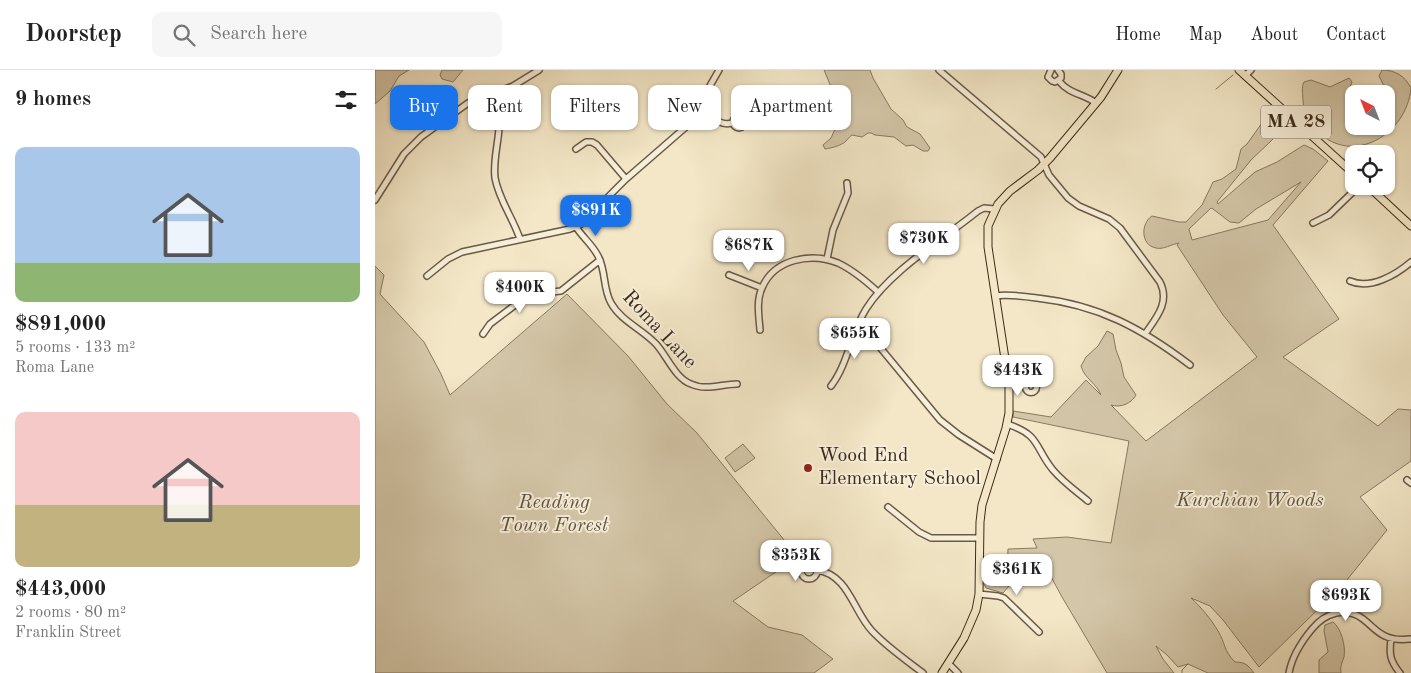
<!DOCTYPE html>
<meta charset="utf-8">
<style>
:root{--surface:#fff;--page:#f6f6f6;--text:#222;--muted:#767676;--line:#e0e0e0;--accent:#1a73e8}
body{margin:0;font-family:"Old Standard TT",serif;background:var(--page);color:var(--text);height:100vh;display:flex;flex-direction:column;font-size:19px;white-space:nowrap}
*{box-sizing:border-box;margin:0}
p{font-size:16px;color:var(--muted)}
.icon{flex:none;width:28px;height:28px;fill:none;stroke:currentColor;stroke-width:2;stroke-linecap:round;stroke-linejoin:round}
.map{position:relative;flex:1;overflow:hidden}
.drawer{display:flex;flex-direction:column;background:var(--surface);width:375px}
.drawer>*{flex:none}
.guide{position:absolute;left:15px;top:15px;width:475px;height:45px;display:flex;gap:10px}
.needle{width:32px;rotate:318deg}
.fabs{position:absolute;left:970px;top:15px;display:grid;gap:10px}
.fabs a{display:grid;place-items:center;width:50px;height:50px;border-radius:10px;background:var(--surface);box-shadow:0 1px 4px #0004;font-size:25px}
.price{position:absolute;translate:-50% -42px;padding:0 11px;border-radius:10px;background:#fff;color:#222;font-size:16px;line-height:32px;filter:drop-shadow(0 1px 2px #0008)}
.price::after{content:'';position:absolute;left:50%;top:30px;width:15px;height:11px;margin-left:-8px;background:inherit;clip-path:polygon(0 0,100% 0,50% 100%)}
.price.on{background:var(--accent);color:#fff}
ul{padding:0;list-style:none}
li{display:grid;align-content:center;gap:10px;height:265px;padding:0 15px}
li span{display:grid;place-items:center;height:155px;border-radius:10px;color:#555}
li>.icon{margin-inline-start:auto}
span .icon{width:90px;height:90px;fill:#fffc;stroke-width:1}
li b{font-size:21px}
h2{display:flex;justify-content:space-between;align-items:center;height:60px;padding:0 15px;font-size:21px}
.pill{padding:0 18px;border-radius:10px;background:var(--surface);box-shadow:0 1px 4px #0004;font-size:18px;line-height:45px}
.pill.on{background:var(--accent);color:#fff}
header{display:flex;align-items:center;gap:30px;box-sizing:border-box;height:70px;padding:0 25px;background:var(--surface);border-bottom:1px solid var(--line)}
header strong{font-size:24px}
nav{display:flex;gap:28px;margin-inline-start:auto;font-size:18px}
.search{width:350px;height:45px;background:var(--page);display:flex;align-items:center;gap:12px;box-sizing:border-box;padding:0 18px;border-radius:10px;color:var(--muted);font-size:19px}
main{display:flex;flex:1;min-height:0}
.map>svg:first-child{display:block}
</style>
<header>
<strong>Doorstep</strong>
<div class="search"><svg class="icon" aria-label="search" viewBox="0 0 24 24"><circle cx="10" cy="10" r="6"/><path d="M15 15l6 6"/></svg>Search here</div>
<nav><a>Home</a><a>Map</a><a>About</a><a>Contact</a></nav>
</header>
<main>
<section class="drawer">
<h2>9 homes<svg class="icon" aria-label="filters" viewBox="0 0 24 24"><path d="M4 7h16M4 17h16"/><circle cx="9" cy="7" r="2"/><circle cx="15" cy="17" r="2"/></svg></h2>
<ul>
<li><span style="background:linear-gradient(#a9c7e8 75%,#8fb573 0)"><svg class="icon" aria-label="home" viewBox="0 0 24 24"><path d="M3 11l9-7 9 7M6 9v11h12V9"/></svg></span><div><b>$891,000</b><p>5 rooms · 133 m²</p><p>Roma Lane</p></div></li>
<li><span style="background:linear-gradient(#f6c9c9 60%,#c2b280 0)"><svg class="icon" aria-label="home" viewBox="0 0 24 24"><path d="M3 11l9-7 9 7M6 9v11h12V9"/></svg></span><div><b>$443,000</b><p>2 rooms · 80 m²</p><p>Franklin Street</p></div></li>
</ul>
</section>
<div class="map">
<svg width="1036" height="603" viewBox="0 0 1036 603">
<rect width="100%" height="100%" fill="#f3e7c7"/>
<filter id="stains"><feTurbulence type="fractalNoise" baseFrequency=".004" numOctaves="4"/><feColorMatrix values="0 0 0 0 .2 0 0 0 0 .09 0 0 0 0 .02 0 0 0 .5 -.17"/></filter>
<radialGradient id="worn" r=".72"><stop offset=".6" stop-color="#630" stop-opacity="0"/><stop offset="1" stop-color="#630" stop-opacity=".3"/></radialGradient>
<path fill="#d4c7a9" stroke="#887961" fill-rule="evenodd" d="M0 0H34L24 6 15 21 0 34Z
M67 0H88L78 12 67 9 65 5Z
M449 0H495L498 8 516 39 528 50 532 57 545 64 555 78 553 81H548L538 75 531 76 519 67 500 65 496 63H493L487 67 477 65C474 67 473 69 471 71 466 76 456 78 450 79L448 75 456 68 470 37 460 26Z
M1007 0C1020 0 1030 6 1036 18 1032 64 978 97 942 61 933 52 929 44 928 31 928 24 926 18 929 12L936 10 955 17 974 8 977 12 971 28V38L979 42V56H1011V24H1008L1010 18 1004 6Z
M895 45 902 47 904 51 900 67 896 71 876 90 842 132 843 134 880 102 902 92 929 75 938 79 953 91 898 155 964 249 908 287 1003 356 1023 339 1036 340V391L985 427 1012 460 968 515 884 597 848 550 835 536 816 528C826 537 836 549 843 561 851 574 848 580 860 592 870 592 873 595 879 603H833L813 594 803 597 792 585 781 576 788 589 799 603H732L687 527 669 494H653L628 523 611 518 609 514V506H632L633 479 662 478 658 469 692 467 736 473 754 371 638 347V341L676 347 711 310 726 325C722 314 709 308 706 296L711 287 723 276 732 261 738 264 741 280 746 293 749 307 761 325C756 334 745 338 736 335L771 371 882 287 848 245 802 175 804 173C797 174 788 180 781 178 765 175 766 153 777 146L804 152H811L827 135 838 112 847 109 861 99 866 79 872 74 892 46ZM926 112 893 150 817 170 814 159 836 138 838 139 855 152 864 153 881 139Z
M0 196 9 205 5 224 49 272 66 304 75 325 192 224 253 286 292 334 322 363 423 487 358 531 393 557 427 565 458 589 439 603H0Z
M368 374 380 388 360 402 350 388Z
M958 552C966 558 971 576 969 587 967 593 965 596 966 603H944V590L953 582 949 561 950 555Z"/>
<g fill="none" stroke-linecap="round" stroke-linejoin="round">
<path stroke="#85755e" stroke-width="1" d="M841 19 858 5
M807 603V600L813 594"/>
<defs>
<path id="minor" d="M564 0 666 87 674 105 693 128 704 136 734 149 745 158 785 212C795 232 782 247 770 264
M676 0 673 7 677 11 680 12 686 8V4L683 0
M870 6 876 0
M684 11C694 24 709 24 721 33
M116 24C120 35 124 46 124 58 123 75 118 91 120 108 124 130 138 148 145 169
M324 35C336 42 341 57 357 53
M358 52a6 6 0 1 1 12 0a6 6 0 1 1-12 0Z
M201 79 211 72H217L222 75 251 109
M0 130 29 84 46 67 93 33 138 16 164 0
M938 153 954 145 984 116
M201 157C208 168 219 176 224 188 231 203 228 219 236 233 246 251 267 259 281 274 292 286 300 308 316 314 331 321 347 314 362 314
M452 189 458 160 473 123 472 113
M354 205 387 218
M52 206 73 189 87 182 195 159 205 155 251 109 312 56 344 0
M975 211C995 220 1021 205 1036 192
M620 226C634 224 648 226 662 228 724 235 766 258 815 295
M484 252 565 350 584 365 622 389
M385 260C384 246 381 231 387 218 399 189 436 182 463 193 478 200 491 211 503 222
M108 264 115 254 148 229 158 224 186 221 225 190
M650.5 317a5.5 5.5 0 1 1 11 0a5.5 5.5 0 1 1-11 0Z
M634 315H650
M456 316C473 294 476 263 491 239 515 201 567 170 603 141L609 138 619 139
M632 354C666 365 659 377 678 400 688 412 701 421 713 431
M1032 410 1036 413
M513 437 544 462 556 468H605
M426 501a8 8 0 1 1 16 0a8 8 0 1 1-16 0Z
M442 500C474 505 478 541 497 561 512 577 531 590 548 603
M604 524 623 526 629 528 664 562
M1016 569C1014 584 1015 591 1025 603
M573 593 583 603
M914 603C917 586 927 571 937 559 950 543 971 536 988 549 996 555 1001 562 1010 566 1018 570 1027 570 1036 569"/>
<path id="major" d="M864 0 979 104
M993 116 1036 156
M567 603 589 568 601 540 604 524 605 452 607 435 631 358 634 343V315L613 177V156L623 134 635 121 663 100 675 88 726 27 743 0"/>
</defs>
<use href="#minor" stroke="#6a5a44" stroke-width="8"/>
<use href="#major" stroke="#3c2b19" stroke-width="9"/>
<use href="#minor" stroke="#f7efdb" stroke-width="5"/>
<use href="#major" stroke="#f3e7c7" stroke-width="7"/>
</g>
<circle fill="#8f2418" stroke="#f7efdb" stroke-width="2" cx="433" cy="398" r="5"/>
<g text-anchor="middle" dominant-baseline="central" stroke-width="4" stroke-linejoin="round" paint-order="stroke">
<rect fill="#f7efdb" stroke="#746653" stroke-width="1" x="886" y="35.5" width="70" height="33" rx="4"/>
<g font-size="19" font-weight="bold" fill="#3c2b19">
<text x="921" y="52">MA 28</text>
</g>
<g font-size="20" fill="#3c2b19" stroke="#f7efdb">
<text transform="translate(284 260) rotate(47)">Roma Lane</text>
</g>
<g font-size="20" fill="#3c2b19" stroke="#f7efdb" text-anchor="start">
<text x="443" y="386">Wood End<tspan x="443" dy="23">Elementary School</tspan></text>
</g>
<g font-size="20" font-style="italic" fill="#62523d" stroke="#f7efdb">
<text x="875" y="431">Kurchian Woods</text>
<text x="179" y="433">Reading<tspan x="179" dy="23">Town Forest</tspan></text>
</g>
</g>
<rect width="100%" height="100%" filter="url(#stains)"/>
<rect width="100%" height="100%" fill="url(#worn)"/>
</svg>
<div class="fabs">
<a><svg class="needle" viewBox="-14 -14 28 28"><path d="M0-13l5 13h-10z" fill="#e53935"/><path d="M0 13l5-13h-10z" fill="#767676"/></svg></a>
<a><svg class="icon" aria-label="locate" viewBox="0 0 24 24"><circle cx="12" cy="12" r="6"/><path d="M12 2v4M12 18v4M2 12h4M18 12h4"/></svg></a>
</div>
<b class="price on" style="left:221px;top:167px">$891K</b>
<b class="price" style="left:549px;top:195px">$730K</b>
<b class="price" style="left:374px;top:202px">$687K</b>
<b class="price" style="left:145px;top:244px">$400K</b>
<b class="price" style="left:480px;top:290px">$655K</b>
<b class="price" style="left:643px;top:327px">$443K</b>
<b class="price" style="left:421px;top:512px">$353K</b>
<b class="price" style="left:642px;top:526px">$361K</b>
<b class="price" style="left:971px;top:552px">$693K</b>
<div class="guide">
<a class="pill on">Buy</a>
<a class="pill">Rent</a>
<a class="pill">Filters</a>
<a class="pill">New</a>
<a class="pill">Apartment</a>
</div>
</div>
</main>
